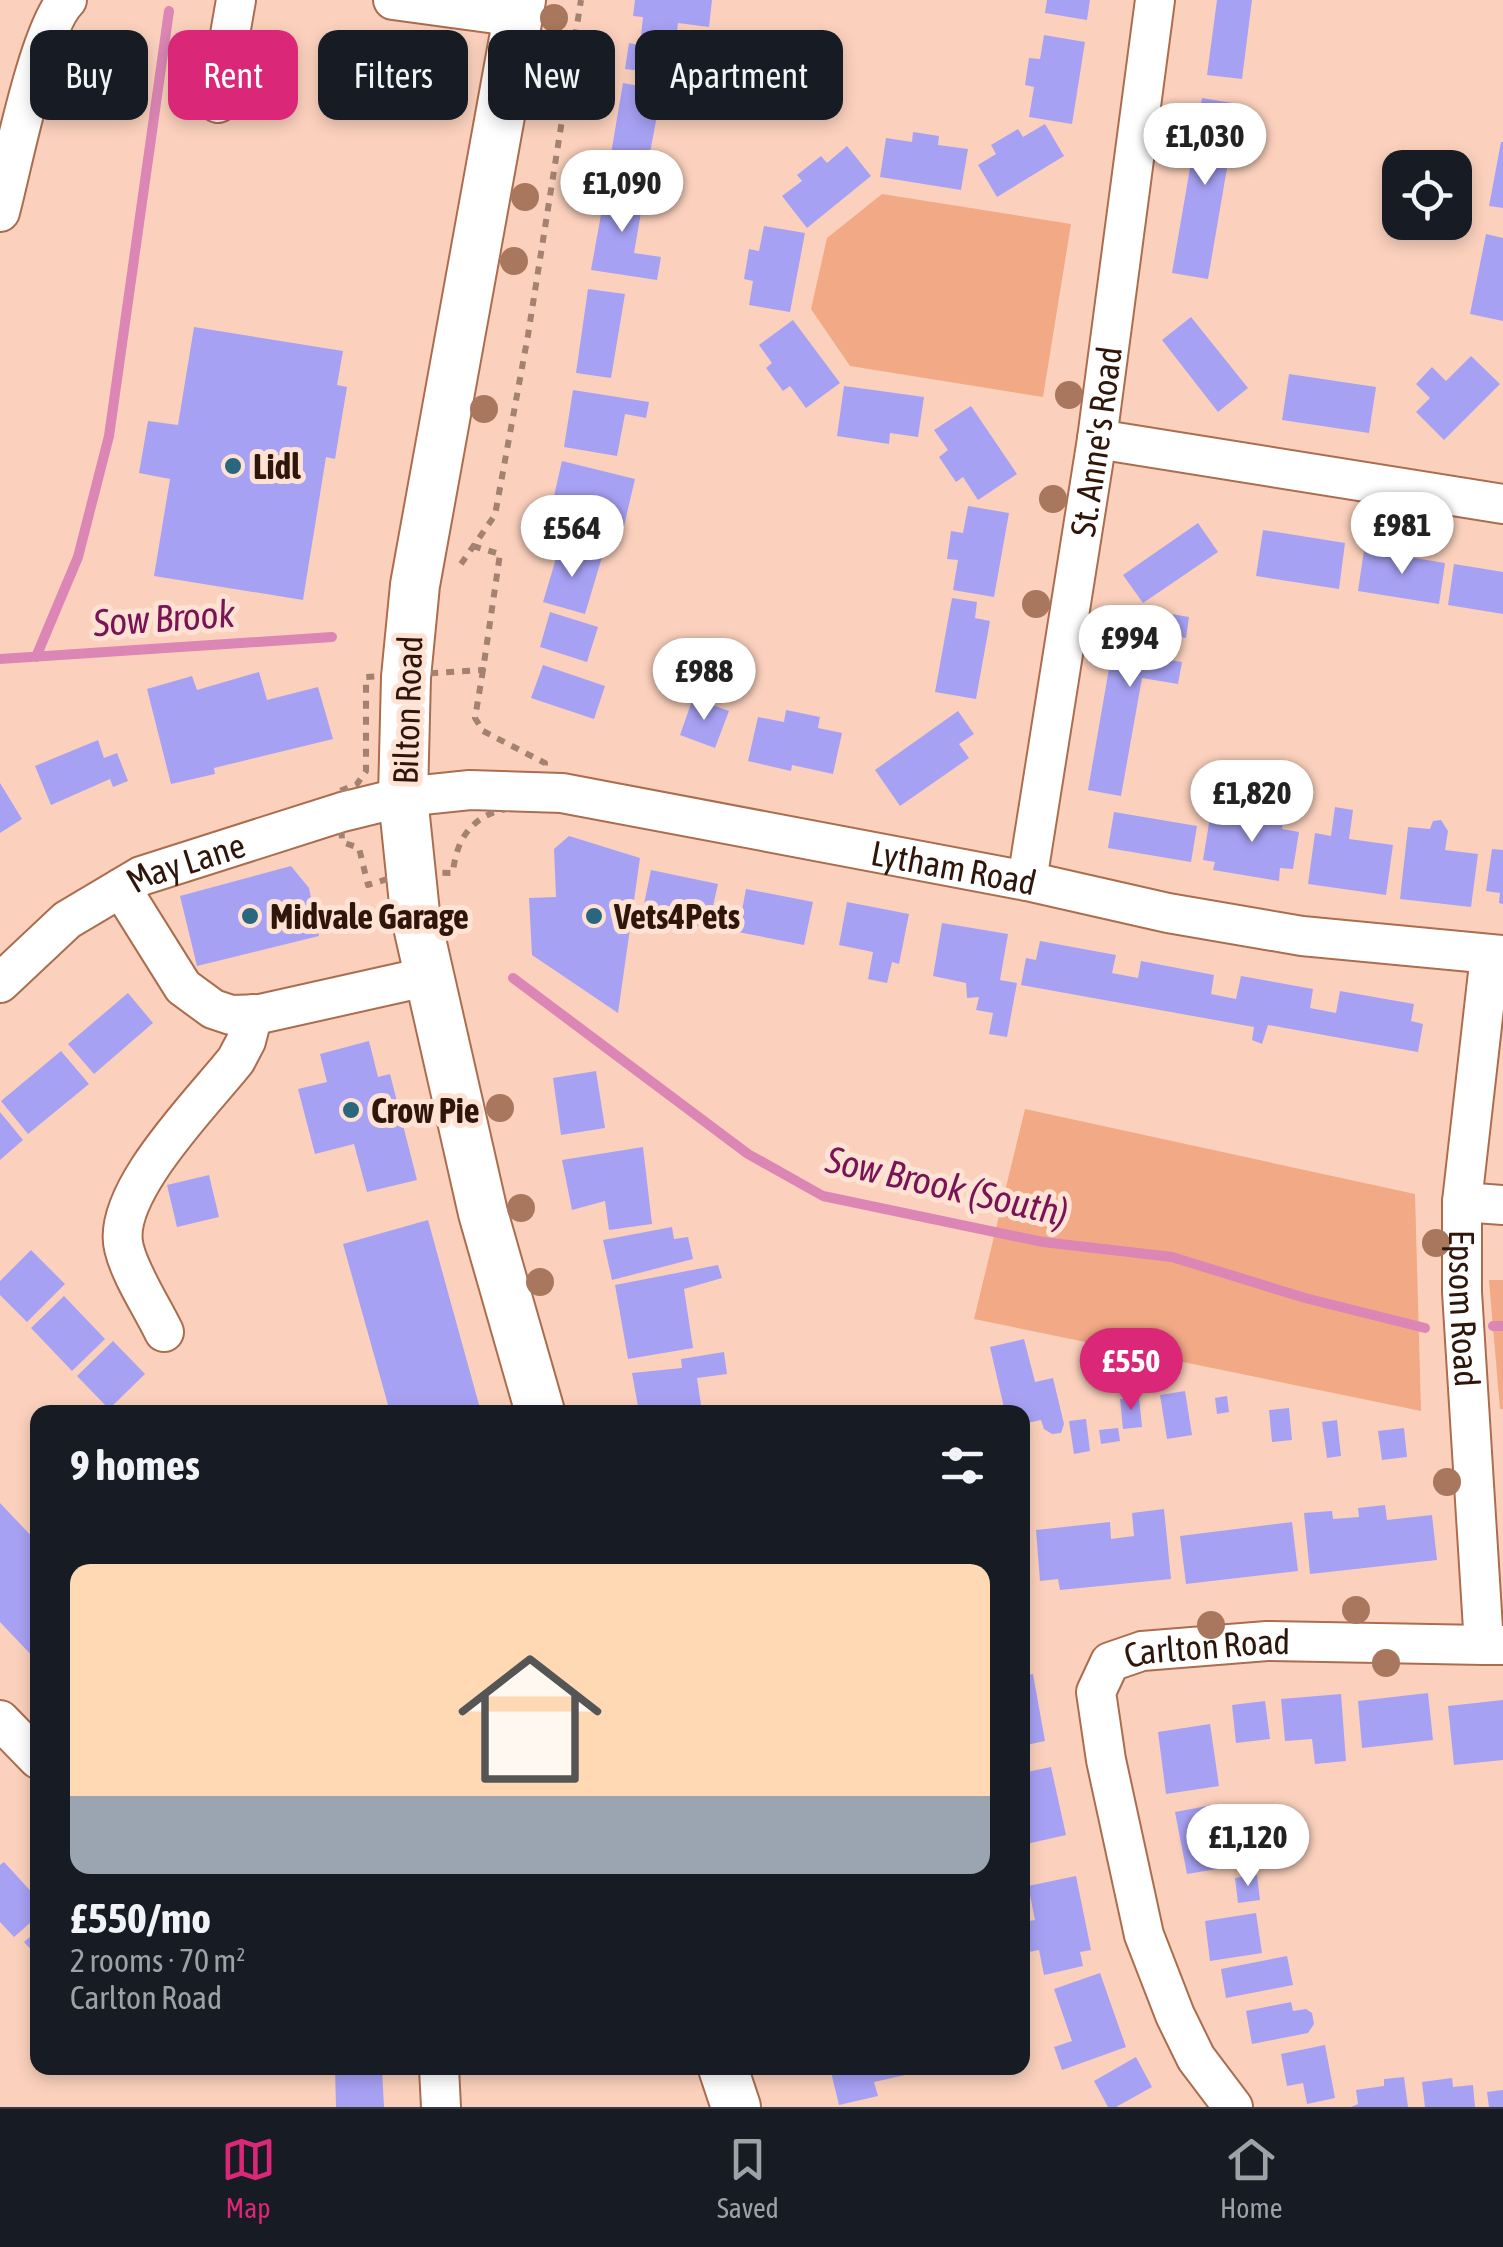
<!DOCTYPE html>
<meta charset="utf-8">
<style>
:root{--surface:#171b24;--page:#242831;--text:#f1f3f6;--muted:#9ea1a6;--line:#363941;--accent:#db2777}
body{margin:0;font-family:"Asap Condensed",sans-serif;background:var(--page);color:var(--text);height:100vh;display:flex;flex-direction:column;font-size:38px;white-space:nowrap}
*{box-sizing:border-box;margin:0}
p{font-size:32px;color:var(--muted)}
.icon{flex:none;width:55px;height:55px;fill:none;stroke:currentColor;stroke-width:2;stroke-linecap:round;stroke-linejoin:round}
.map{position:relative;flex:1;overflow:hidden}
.panel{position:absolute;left:30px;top:1405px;width:1000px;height:670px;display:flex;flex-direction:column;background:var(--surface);border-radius:20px;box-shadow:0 5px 15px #0003}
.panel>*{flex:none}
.hud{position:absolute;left:30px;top:30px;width:1000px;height:90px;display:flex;gap:20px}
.fabs{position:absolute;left:1382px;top:150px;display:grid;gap:20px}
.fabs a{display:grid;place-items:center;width:90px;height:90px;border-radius:20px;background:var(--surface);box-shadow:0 5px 15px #0003;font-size:50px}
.price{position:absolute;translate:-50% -85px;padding:0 22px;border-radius:35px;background:#fff;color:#222;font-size:32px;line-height:65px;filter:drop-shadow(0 2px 5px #0008)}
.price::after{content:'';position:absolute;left:50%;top:60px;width:30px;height:22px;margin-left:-15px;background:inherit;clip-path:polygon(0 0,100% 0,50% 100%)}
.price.on{background:var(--accent);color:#fff}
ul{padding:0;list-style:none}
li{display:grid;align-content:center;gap:20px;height:530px;padding:0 40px}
li span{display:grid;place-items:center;height:310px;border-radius:20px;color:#555}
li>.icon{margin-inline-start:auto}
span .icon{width:180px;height:180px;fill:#fffc;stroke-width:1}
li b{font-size:42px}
h2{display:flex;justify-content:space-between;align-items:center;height:120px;padding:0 40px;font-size:42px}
.tag{padding:0 35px;border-radius:20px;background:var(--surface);box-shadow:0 5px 15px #0003;font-size:35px;line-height:90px}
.tag.on{background:var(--accent);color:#fff}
.tab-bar{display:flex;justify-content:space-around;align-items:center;height:140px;border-top:2px solid var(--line);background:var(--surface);font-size:28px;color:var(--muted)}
.tab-bar a{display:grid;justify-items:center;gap:5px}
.tab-bar .on{color:var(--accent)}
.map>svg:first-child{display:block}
</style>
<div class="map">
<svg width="1503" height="2107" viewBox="0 0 1503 2107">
<rect width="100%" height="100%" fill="#fbd1bd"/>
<path fill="#f2a986" d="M882 194 1071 224 1043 397 850 366 811 309 827 238Z
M1025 1109 1415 1194 1421 1411 974 1319Z
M1489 1280H1503V1409H1500Z"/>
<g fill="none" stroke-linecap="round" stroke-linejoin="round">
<path stroke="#db86b4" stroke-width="10" d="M36 657 78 557 109 436 169 11
M0 659 332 637
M513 978 748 1154 823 1196 1043 1242 1172 1257 1305 1298 1425 1328
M1493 1326H1503"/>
</g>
<path fill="#a7a1f4" d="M635 0H712L709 27 678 23 675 48 700 51 697 78 625 69 629 43 640 45 643 17 633 16Z
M1047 0H1090L1087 20 1045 13Z
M1217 0H1252L1242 79 1207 75Z
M1044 35 1085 42 1072 124 1029 117 1034 87 1025 85 1029 58 1040 59Z
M623 83 662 90 646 173 609 166Z
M1202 98 1238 104 1208 279 1172 273Z
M1045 124 1064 156 997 197 978 165 996 154 991 145 1018 129 1023 137Z
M913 132 939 136 938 145 968 149 961 190 880 177 886 138 912 142Z
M1501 142H1503V208L1489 206Z
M847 146 871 176 807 228 782 196 802 181 797 175 821 156 827 163Z
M607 181 645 189 634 253 661 257 657 280 591 270Z
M764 226 805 233 790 312 749 305 753 281 744 279 749 249 759 251Z
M1486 234 1503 238V321L1470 314Z
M588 289 625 294 611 378 576 373Z
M1191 317 1248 388 1218 412 1162 340Z
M793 320 840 383 806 408 790 386 783 391 766 368 772 363 759 345Z
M194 327 343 351 337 385 347 387 335 459 326 457 303 600 154 576 170 479 139 473 148 421 178 425Z
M1471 356 1500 384 1444 440 1416 412 1430 398 1416 384 1432 367 1446 381Z
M1289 374 1376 387 1369 433 1282 420Z
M844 386 924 397 918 437 890 433 889 444 837 436Z
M573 390 649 402 646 418 625 414 617 456 564 447Z
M971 406 1017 474 978 500 963 477 956 482 939 457 948 450 934 430Z
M562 461 635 479 624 526 551 509Z
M968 506 1009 513 994 597 953 590 958 560 947 559 951 531 963 533Z
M1198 523 1218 552 1143 603 1123 575Z
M1263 530 1345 543 1339 589 1256 576Z
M560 545 602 557 585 614 543 602Z
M1364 550 1445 563 1439 604 1358 591Z
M1454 564 1503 572V614L1448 605Z
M952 598 977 602 975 618 990 621 976 699 935 692Z
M1120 605 1189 617 1186 638 1149 632 1145 656 1182 662 1178 684 1142 678 1121 796 1088 790Z
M550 612 598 627 587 662 540 647Z
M543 665 605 686 594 719 531 698Z
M259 672 267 700 318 687 333 739 214 768 215 774 171 784 147 689 192 676 197 690Z
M693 698 729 711 715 748 680 735Z
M786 710 820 717 818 728 842 733 833 774 792 765 791 771 748 761 758 717 784 722Z
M958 711 974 734 959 744 969 758 900 806 875 770Z
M98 740 104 758 117 753 128 781 113 787 110 779 51 805 35 766Z
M0 783 22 819 0 833Z
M1257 805 1285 809 1282 829 1299 832 1293 869 1280 868 1279 881 1213 870 1215 862 1203 860 1210 817 1255 824Z
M1335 807 1353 810 1349 839 1393 845 1386 895 1308 884 1315 833 1331 836Z
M1114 812 1197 826 1191 862 1108 848Z
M1441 820 1448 831 1445 850 1478 854 1471 907 1400 899 1408 827 1430 829 1433 821Z
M569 836 640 858 618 1013 532 955 529 898 556 897 554 849Z
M1492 849 1503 850V904L1499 903 1500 893 1486 891Z
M291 866 309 888 319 936 197 966 180 896Z
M651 870 718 884 708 928 642 914Z
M746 889 813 902 804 945 738 932Z
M847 902 909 914 899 964 892 962 887 983 868 979 873 952 839 945Z
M942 923 1008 934 1000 980 1017 983 1007 1037 989 1034 993 1013 976 1010 979 997 967 998 966 983 933 976Z
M1040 941 1116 955 1112 973 1138 978 1141 961 1214 975 1211 994 1236 999 1241 976 1313 989 1310 1008 1336 1013 1340 991 1414 1004 1411 1021 1423 1024 1418 1052 1268 1025 1262 1044 1252 1040 1254 1027 1021 985 1026 958 1036 960Z
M128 993 153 1023 94 1074 68 1044Z
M369 1041 378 1077 390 1074 417 1180 367 1192 354 1144 315 1154 298 1089 327 1082 320 1054Z
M61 1051 89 1084 28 1134 1 1101Z
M596 1071 605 1128 561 1135 553 1078Z
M0 1112 23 1140 0 1160Z
M643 1147 652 1224 609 1230 605 1201 572 1210 562 1160Z
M209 1175 219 1217 177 1227 167 1185Z
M428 1220 481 1412H390L343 1244Z
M672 1227 674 1239 688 1237 693 1259 612 1280 603 1240Z
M31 1250 65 1284 27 1322 0 1295V1281Z
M718 1265 722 1278 684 1289 693 1348 628 1359 615 1285Z
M64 1296 105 1339 72 1371 31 1328Z
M1024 1339 1035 1382 1053 1378 1064 1424 1061 1433 1052 1434 1044 1429 1041 1420 1022 1424V1412H1005L990 1347Z
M113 1341 145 1374 109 1409 77 1376Z
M724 1352 727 1374 697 1378 702 1412H639L632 1373 682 1368 681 1359Z
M1185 1391 1192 1435 1167 1439 1160 1395Z
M1227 1396 1229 1412 1217 1414 1215 1398Z
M1139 1397 1142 1427 1123 1429 1120 1399Z
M1289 1408 1292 1440 1272 1442 1269 1410Z
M1086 1419 1090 1451 1074 1454 1069 1421Z
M1337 1420 1341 1456 1327 1458 1322 1422Z
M1118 1428 1120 1441 1101 1444 1099 1430Z
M1404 1428 1407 1457 1382 1460 1378 1431Z
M0 1503 38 1543V1662L0 1622Z
M1385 1505 1387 1520 1432 1515 1437 1560 1310 1574 1304 1513 1332 1511 1333 1519 1359 1517 1358 1508Z
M1164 1509 1171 1579 1060 1590 1058 1579 1040 1581 1036 1530 1110 1522 1111 1539 1134 1536 1132 1513Z
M1292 1522 1298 1571 1186 1584 1180 1536Z
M1033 1674 1045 1741 1022 1746V1676Z
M1428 1693 1433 1740 1362 1748 1358 1701Z
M1341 1694 1346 1761 1315 1764 1312 1739 1285 1741 1281 1699Z
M1503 1700V1760L1454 1765 1448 1706Z
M1265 1701 1270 1739 1236 1743 1232 1705Z
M1210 1724 1219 1786 1166 1794 1158 1732Z
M1051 1767 1066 1835 1022 1845V1773Z
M1218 1804 1229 1867 1187 1874 1175 1812Z
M4 1862 38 1899V1916L14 1937 0 1922V1865Z
M1257 1875 1260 1900 1238 1903 1235 1878Z
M1076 1876 1091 1950 1080 1952 1083 1966 1044 1975 1039 1950 1029 1952 1023 1922 1035 1920 1028 1886Z
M1256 1913 1262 1953 1210 1961 1205 1921Z
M38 1930V1957L24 1942Z
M1287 1956 1293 1985 1226 1998 1221 1969Z
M1100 1973 1126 2047 1062 2070 1054 2047 1072 2041 1054 1989Z
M1291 2002 1293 2011 1306 2009 1312 2013 1314 2024 1308 2033 1252 2044 1246 2011Z
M1325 2045 1335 2098 1307 2104 1303 2083 1287 2086 1281 2054Z
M1136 2057 1152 2087 1116 2107H1108L1094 2081Z
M335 2068H382L384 2107H336Z
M830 2068H913L914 2073 874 2082 878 2096 839 2105Z
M1404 2077 1408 2107H1351L1358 2104 1356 2090 1384 2086V2079Z
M1452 2078 1453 2087 1473 2085 1475 2107H1425L1422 2082Z
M1503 2090V2107H1489L1487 2092Z"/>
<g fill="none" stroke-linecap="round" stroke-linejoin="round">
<defs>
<g id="minor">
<path d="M393 0 518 17"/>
<path d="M218 103 236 0"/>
<path d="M0 212C12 167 39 28 67 0"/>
<path d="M1097 439 1503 504"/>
<path id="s1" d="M1027 881 1097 439 1155 0"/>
<path d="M121 888 183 987 213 1009 231 1015 260 1014 430 976"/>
<path id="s2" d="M1490 955 1462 1202V1292L1484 1645H1503"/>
<path id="s3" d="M0 983 67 920 141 876 342 812 403 797 470 790 562 793 1027 881 1168 913 1302 936 1503 955"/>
<path d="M1462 1202 1503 1205"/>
<path d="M164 1332C152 1307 130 1274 124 1248 110 1194 203 1102 236 1060L246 1041 253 1014"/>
<path d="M0 1720 38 1759"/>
<path d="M439 2068 441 2107"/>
<path id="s4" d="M1233 2107 1196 2058 1175 2015 1144 1935 1106 1760 1096 1692 1110 1662 1142 1651 1267 1641 1484 1645"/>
</g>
<path id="major" d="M521 0 415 585 406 677 403 797 415 913 483 1213 540 1412
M723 2068 736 2107"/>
</defs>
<use href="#minor" stroke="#ab6d4e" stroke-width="42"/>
<use href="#major" stroke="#ab6d4e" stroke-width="52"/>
<path stroke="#a48171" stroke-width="6" stroke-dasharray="8 8" stroke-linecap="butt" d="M473 546 500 554 483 670
M461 564 495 515 528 335 581 0
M483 670 475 718 483 731 545 763 538 808C490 803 457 824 453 873L410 872 368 885 359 848 342 842 340 791 357 784 366 771V677Z"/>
<use href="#minor" stroke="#fff" stroke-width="38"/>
<use href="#major" stroke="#fff" stroke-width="48"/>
</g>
<g fill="#a8775d">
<circle cx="554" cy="18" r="14"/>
<circle cx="525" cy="197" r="14"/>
<circle cx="514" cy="261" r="14"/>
<circle cx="1069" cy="395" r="14"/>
<circle cx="484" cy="409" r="14"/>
<circle cx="1053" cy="499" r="14"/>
<circle cx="1036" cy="604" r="14"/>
<circle cx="500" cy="1108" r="14"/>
<circle cx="521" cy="1208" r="14"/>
<circle cx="1436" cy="1243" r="14"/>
<circle cx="540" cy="1282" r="14"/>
<circle cx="1447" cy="1482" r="14"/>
<circle cx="1356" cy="1610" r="14"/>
<circle cx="1211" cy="1625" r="14"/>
<circle cx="1386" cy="1663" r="14"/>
</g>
<g fill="#2a677e" stroke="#fee2d4" stroke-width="4">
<circle cx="233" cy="466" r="10"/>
<circle cx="250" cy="916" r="10"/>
<circle cx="594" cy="916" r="10"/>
<circle cx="351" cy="1110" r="10"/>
</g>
<g text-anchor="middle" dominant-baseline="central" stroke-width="10" stroke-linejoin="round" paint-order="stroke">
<g font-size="35" fill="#2f160a" stroke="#fee2d4">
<text stroke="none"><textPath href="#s1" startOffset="445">St. Anne's Road</textPath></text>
<text transform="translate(407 710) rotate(-88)">Bilton Road</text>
<text stroke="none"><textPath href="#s3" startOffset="225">May Lane</textPath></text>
<text stroke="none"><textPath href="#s3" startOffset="1010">Lytham Road</textPath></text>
<text stroke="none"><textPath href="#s2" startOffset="355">Epsom Road</textPath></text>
<text stroke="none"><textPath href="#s4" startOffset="575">Carlton Road</textPath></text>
</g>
<g font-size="35" font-weight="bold" fill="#2f160a" stroke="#fee2d4" text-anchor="start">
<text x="253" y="466">Lidl</text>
<text x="270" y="916">Midvale Garage</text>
<text x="614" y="916">Vets4Pets</text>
<text x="371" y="1110">Crow Pie</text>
</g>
<g font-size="38" font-style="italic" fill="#791355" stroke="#fee2d4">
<text transform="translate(164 618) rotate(-4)">Sow Brook</text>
<text transform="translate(947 1186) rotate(13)">Sow Brook (South)</text>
</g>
</g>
</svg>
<div class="fabs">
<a><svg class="icon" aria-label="locate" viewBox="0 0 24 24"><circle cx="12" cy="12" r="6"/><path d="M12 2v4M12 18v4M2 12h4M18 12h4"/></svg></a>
</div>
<b class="price" style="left:1205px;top:188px">£1,030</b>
<b class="price" style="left:622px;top:235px">£1,090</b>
<b class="price" style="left:1402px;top:577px">£981</b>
<b class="price" style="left:572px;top:580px">£564</b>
<b class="price" style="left:1130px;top:690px">£994</b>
<b class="price" style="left:704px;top:723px">£988</b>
<b class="price" style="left:1252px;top:845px">£1,820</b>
<b class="price on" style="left:1131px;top:1413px">£550</b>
<b class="price" style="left:1248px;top:1889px">£1,120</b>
<div class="hud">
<a class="tag">Buy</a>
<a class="tag on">Rent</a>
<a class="tag">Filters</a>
<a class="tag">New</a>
<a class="tag">Apartment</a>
</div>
<section class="panel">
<h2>9 homes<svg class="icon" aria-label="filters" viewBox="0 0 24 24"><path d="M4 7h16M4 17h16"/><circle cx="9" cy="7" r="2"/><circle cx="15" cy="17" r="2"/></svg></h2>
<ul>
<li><span style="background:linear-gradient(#ffd9b3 75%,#9aa5b1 0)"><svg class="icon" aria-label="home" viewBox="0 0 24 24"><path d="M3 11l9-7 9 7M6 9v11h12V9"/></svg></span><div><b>£550/mo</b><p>2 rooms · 70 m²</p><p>Carlton Road</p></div></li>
</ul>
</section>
</div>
<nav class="tab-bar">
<a class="on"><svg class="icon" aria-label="map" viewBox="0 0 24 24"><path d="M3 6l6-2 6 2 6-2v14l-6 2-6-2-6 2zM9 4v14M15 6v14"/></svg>Map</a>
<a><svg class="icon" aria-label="saved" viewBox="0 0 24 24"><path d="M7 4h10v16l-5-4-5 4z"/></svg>Saved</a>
<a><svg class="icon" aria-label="home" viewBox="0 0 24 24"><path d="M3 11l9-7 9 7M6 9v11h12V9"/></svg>Home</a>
</nav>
